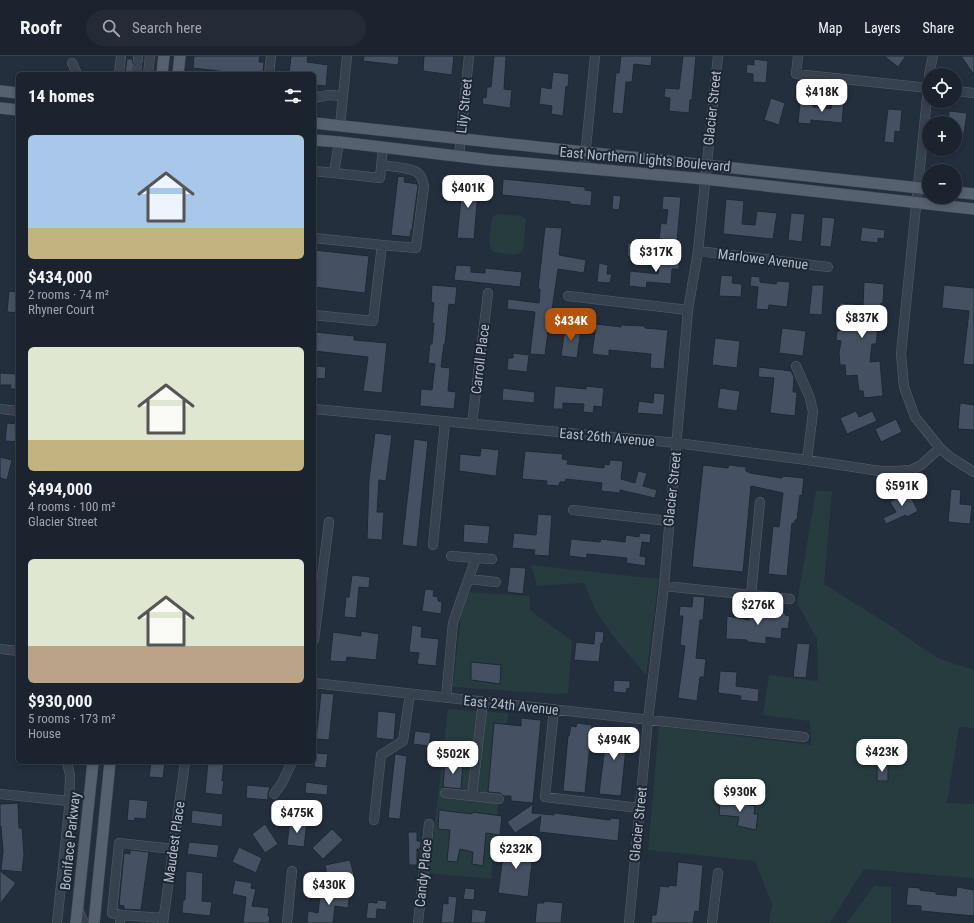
<!DOCTYPE html>
<meta charset="utf-8">
<style>
:root{--surface:#1b232e;--page:#242b36;--text:#f1f3f6;--muted:#a0a4aa;--line:#39404a;--accent:#b45309}
body{margin:0;font-family:"Roboto Condensed",sans-serif;background:var(--page);color:var(--text);height:100vh;display:flex;flex-direction:column;font-size:15px;white-space:nowrap}
*{box-sizing:border-box;margin:0}
p{font-size:13px;color:var(--muted)}
.icon{flex:none;width:22px;height:22px;fill:none;stroke:currentColor;stroke-width:2;stroke-linecap:round;stroke-linejoin:round}
.map{position:relative;flex:1;overflow:hidden}
.panel{position:absolute;left:16px;top:16px;width:300px;height:692px;display:flex;flex-direction:column;background:var(--surface);border-radius:6px;box-shadow:0 2px 6px #0003,0 0 0 1px var(--line)}
.panel>*{flex:none}
.tools{position:absolute;left:922px;top:12px;display:grid;gap:8px}
.tools a{display:grid;place-items:center;width:40px;height:40px;border-radius:50%;background:var(--surface);box-shadow:0 2px 6px #0003,0 0 0 1px var(--line);font-size:20px}
.price{position:absolute;translate:-50% -34px;padding:0 9px;border-radius:8px;background:#fff;color:#222;font-size:13px;line-height:26px;filter:drop-shadow(0 1px 2px #0008)}
.price::after{content:'';position:absolute;left:50%;top:24px;width:12px;height:9px;margin-left:-6px;background:inherit;clip-path:polygon(0 0,100% 0,50% 100%)}
.price.active{background:var(--accent);color:#fff}
ul{padding:0;list-style:none}
li{display:grid;align-content:center;gap:8px;height:212px;padding:0 12px}
li span{display:grid;place-items:center;height:124px;border-radius:6px;color:#555}
li>.icon{margin-inline-start:auto}
span .icon{width:72px;height:72px;fill:#fffc;stroke-width:1}
li b{font-size:17px}
h2{display:flex;justify-content:space-between;align-items:center;height:48px;padding:0 12px;font-size:17px}
header{display:flex;align-items:center;gap:24px;box-sizing:border-box;height:56px;padding:0 20px;background:var(--surface);border-bottom:1px solid var(--line)}
header strong{font-size:19px}
nav{display:flex;gap:22px;margin-inline-start:auto;font-size:14px}
.search{width:280px;height:36px;background:var(--page);display:flex;align-items:center;gap:10px;box-sizing:border-box;padding:0 14px;border-radius:22px;color:var(--muted);font-size:15px}
.map>svg:first-child{display:block}
</style>
<header>
<strong>Roofr</strong>
<div class="search"><svg class="icon" aria-label="search" viewBox="0 0 24 24"><circle cx="10" cy="10" r="6"/><path d="M15 15l6 6"/></svg>Search here</div>
<nav><a>Map</a><a>Layers</a><a>Share</a></nav>
</header>
<div class="map">
<svg width="974" height="867" viewBox="0 0 974 867">
<rect width="100%" height="100%" fill="#242f3e"/>
<path fill="#263c3f" d="M498 158 521 160 526 163 523 194C518 202 502 197 494 196 486 190 491 172 492 162L495 159Z
M816 435H832L824 528 891 570 937 602 974 614V672L959 671 947 747 974 748V822L864 813 830 867H769L772 848 755 805 648 794 659 670 811 689 810 665 763 659 769 619 818 625 817 583 797 547Z
M531 509 659 523 646 619 613 580 596 555 584 527 537 530Z
M470 536 530 540V554L572 585 568 637 558 638 453 631 462 550Z
M448 653 508 657 491 823 429 817Z
M874 830 891 831V867H847Z"/>
<path fill="#455162" stroke="#1f2835" d="M194 0H260L259 6H264L263 18H243L193 12Z
M291 0H308L307 6 328 9 326 30 314 29V18H289Z
M364 0H399L398 9 363 5Z
M424 0H454L452 19 423 15Z
M494 0H506L504 33 512 34 510 52 482 48 483 41 486 42 487 31H491Z
M621 0H652L651 10 634 8 632 26H626L623 58 612 57 616 17H619Z
M683 0H696L692 44H690L689 57 669 55 670 42 664 41 665 32 679 33Z
M884 0H906L898 11Z
M961 0H974V19Z
M127 3H132L133 7 138 10 143 7 142 18H125Z
M754 3 768 5 766 27 753 26V18L746 17 747 8 754 9Z
M553 16 569 18 568 31 566 30 563 60 551 58 552 50 539 48 541 31 551 33Z
M771 42 785 47 779 69 764 64Z
M832 43 844 44 842 67 811 64V68L798 67 800 47 813 49V51L831 53Z
M888 53 902 54 900 76 895 75 894 87 884 86Z
M949 55 967 57 964 78 955 77V67H948Z
M398 120 405 121 404 126 417 128 418 130 412 174H411L410 181 391 179Z
M463 123 479 124 474 183 457 182Z
M503 123 585 131V134L592 135 591 150 570 148V146L502 139Z
M613 139 621 140 619 154 612 153Z
M663 140 681 141 677 184 659 183 661 167 666 168 668 154 662 153Z
M726 143 744 145 742 168 755 169 757 155 777 157 773 183 723 178Z
M791 157 805 158 802 186 788 184Z
M822 161 835 162 831 191 820 190Z
M545 171 562 172 559 199 586 204 584 217 558 213 550 268H549L545 299 530 298 535 256 507 253 508 243 539 247 540 233H538Z
M862 171 885 174 884 183 878 182V187L860 185Z
M628 187 654 191 652 203 627 200Z
M314 194 369 200 365 237 314 231Z
M659 199 680 201 679 213H672L671 228 647 226 646 232 629 230 630 215 658 218Z
M599 207 608 209 607 218H612L610 227 597 226Z
M456 209 471 210V216L485 217V212L522 216 520 231 454 224Z
M721 219 733 220 732 227 742 228 741 241 719 240Z
M751 220 760 221V226L776 228 777 225 790 226 787 251 769 249 768 254 756 253 758 231 750 230Z
M864 226 884 228 883 247H881L882 273 878 272 876 288H872L870 306 880 305 883 340 864 342 863 335H859L857 319 846 320 845 309H840L839 297 841 285 836 284 837 275H839L840 247 863 249Z
M432 229 457 231 455 249 449 248 445 288H444L441 311 450 312 448 335 456 336 454 353 420 350 421 333 432 334 435 308 428 307 430 288H432L434 267H432L434 247 431 246Z
M812 229H824L822 259 809 258Z
M944 229 974 232V309L963 308 969 255 942 252Z
M9 235 18 236V257L7 256Z
M596 268 621 271V269L645 270V272L668 274 664 313 650 312 651 298 609 294V300L592 298Z
M565 271 581 273 577 302 561 300Z
M782 272 806 275 803 300 779 297Z
M314 276 354 280V284L387 287 382 337 363 335 368 301 314 295Z
M715 282 740 285 737 312 712 309Z
M513 297 529 299 527 316 507 314 508 302H513Z
M314 310 326 311 325 323 314 322Z
M759 311 791 315 794 321 793 336H797L795 360 770 357 774 322 758 321Z
M0 317 18 318V333H10L11 329H0Z
M555 330 586 333V330L604 332 602 351 594 350 593 357 583 356 584 348 563 347V353H553Z
M503 332 535 336 534 347 502 344Z
M720 332 740 335 737 355 717 352Z
M654 337 665 338 663 359 637 357 639 345 653 347Z
M960 347 974 349V374L958 373Z
M856 355 859 361 872 355 877 365 847 378 840 362Z
M896 363 902 376 881 386 875 373Z
M7 367 18 368V386L5 385Z
M375 377 392 379 386 425 379 424 377 456H384L382 484 367 483 369 423Z
M414 383 428 385 417 491 402 489Z
M481 392 499 394 496 420 459 415 460 398 480 400Z
M525 395 563 398 562 403 568 404 567 408 604 412V408L609 409 610 404 623 405 621 423 635 427 638 415 647 417 643 430 657 434 655 442 620 434V437L601 435 602 427 566 423 565 426H560L559 430 546 429 547 425 522 423Z
M0 401 12 404 7 424 0 422Z
M703 409 728 412 729 409 746 411V415L750 417 782 422V420L804 422 802 440 800 439 797 464H795L794 468 792 467 787 520 768 518 773 470 779 471 783 437 751 430 743 516 692 511Z
M906 432 918 455 907 461 906 459 886 468 883 462 896 456 890 446 897 442 895 438Z
M951 433 961 434 960 448 972 449 970 468 948 466Z
M538 458 552 459 549 500 534 499 535 494 512 492 514 477 536 479Z
M464 468 490 470 488 488 463 486Z
M640 477 651 478 650 487 642 486 640 500 646 501 645 510 626 507 627 502 587 498V502L569 500 571 483 600 486 601 483 625 486 626 479 639 481Z
M510 511 526 512 523 538 507 536Z
M352 519 370 521 369 532 359 531 356 562 344 561 346 541H349Z
M425 533 434 534 433 540 438 541V545L442 546 441 558 422 555Z
M693 540 705 541 703 564H700L696 602 706 603 704 621H700L697 645 678 642 685 590 680 589 683 560H679L680 550 692 551Z
M750 553 785 556V559L790 560 788 573 782 572 781 583 766 581V588L747 586V584L726 583 727 560 749 564Z
M412 569 422 571 421 581 439 583 436 610 417 608 419 597 409 596Z
M361 575 379 578 376 604 347 601 346 606 330 605 333 576 361 580Z
M595 575 604 576 603 587H601L599 606 574 604 576 586 594 588Z
M797 587 810 588 806 622 793 621Z
M471 606 501 609 500 628 471 624Z
M720 615 737 616 736 630 759 633 758 646 740 644 741 640 718 637Z
M614 624 630 625V633L627 632 626 637 613 636Z
M321 637 334 638 329 684 316 683Z
M378 655 396 657 394 684 376 682Z
M521 662 541 664 533 747 511 745V740H504L500 737 488 736 494 667 521 670Z
M577 667 592 669 585 737 563 735 568 680H569L571 670 576 671Z
M606 670 628 672 621 740 599 738 606 682Z
M415 675 431 677 429 690 413 688Z
M316 697 328 698 326 712 314 711Z
M395 698 407 700 400 763 388 762Z
M445 705 463 707 461 733 443 731Z
M151 706H165L163 722 149 721Z
M208 706H224L222 725H224L222 739 205 737Z
M877 709H888V725H877Z
M306 726 328 729 327 739 305 737Z
M247 729 270 731 268 737V744L246 742Z
M129 743 148 745 146 763 135 762 134 765 127 764Z
M720 743 735 744V747L755 750 754 758H758L756 774 737 770 739 761 719 759Z
M18 747 19 772H22L24 798 22 816 1 814 3 795 1 770H0V748Z
M533 748 532 757 554 759V757L610 764 611 762 620 763 618 785 539 776 541 760 515 777 507 766Z
M192 754 223 758 222 771 191 767Z
M439 754 472 758V756L502 760 500 779 486 777 483 810 472 808 473 796 460 793 457 806 447 805 450 774 438 773Z
M290 764 307 766 304 791 287 789Z
M265 768 278 788 265 797 252 778Z
M332 773 343 784 323 803 312 792Z
M408 776H417V785H421L420 793H417V809H409Z
M189 786 219 789 217 802 187 798Z
M505 786 534 790 528 841 498 837Z
M239 791 262 802 256 817 232 806Z
M130 794 149 796 141 854 124 853V850L119 849 124 797 130 798Z
M350 804 354 819 328 825 325 809Z
M678 806 703 809 699 856 695 855 693 867H651L652 859H656L660 830 669 831V829L676 830Z
M0 815 16 827 0 848Z
M186 815 203 817 202 845 212 846 210 860 182 857 183 844H185Z
M235 824 252 827 251 832 256 833 252 850 269 852 268 860H270L269 867H243L246 841 232 838Z
M908 831 920 832V834L936 836V838L956 840 957 831 974 834V860L921 855V850L906 849Z
M321 832 350 836 348 852 335 850 333 867H307L308 855 318 857Z
M465 832 475 833 474 844 463 843Z
M448 840 457 841 454 867H441L443 847 448 848Z
M377 844 387 845 386 854 377 853 376 863 366 862 368 846 377 847Z
M544 845 563 847 561 867H535L537 847H544Z
M472 853 487 855 485 867H471Z"/>
<g fill="none" stroke-linecap="round" stroke-linejoin="round">
<path stroke="#3a4453" stroke-width="9" stroke-dasharray="9 4.5" stroke-linecap="butt" d="M136 18 138 4"/>
<defs>
<path id="minor" d="M798 0 796 18 929 32
M138 4V0
M72 7 77 18
M119 18 121 0
M148 18 150 0
M269 18 271 0
M929 19 933 0
M929 22 901 298 904 331 915 361 940 392 950 401 974 416
M955 35 974 37
M314 40 320 41 328 39 343 40
M340 70 347 0
M459 100 469 0
M381 109C391 111 412 111 419 118 422 121 423 125 424 130L416 192 382 189
M584 112 595 0
M314 115 334 117 339 86
M334 117 380 122 383 91
M314 182 382 189 373 265 314 259
M698 195 828 211
M568 240 688 254
M796 310 810 342 813 356 807 404
M0 353 18 355
M314 353 677 387 807 404 880 415H896L911 414 921 409 940 392
M472 368 488 237
M573 454 669 465
M433 489 445 366
M476 502 492 503
M469 523 496 526
M664 530 790 543
M751 539 760 446
M314 584 329 466
M0 593 18 595
M314 627 804 681
M446 642 453 567 459 549 476 502 451 500
M554 653 545 741 640 752
M445 737 499 743
M0 738 69 745
M274 738 282 727 292 706
M472 740 483 646
M374 764 381 699 403 685 410 638
M78 853 84 867
M121 859 163 862
M57 867 69 753 70 719 67 706
M120 867 121 859 112 857 119 787 173 793
M163 867 185 706
M287 867 292 815
M418 867 429 768
M629 867 648 664 664 530 688 254 698 195 718 0
M712 867 718 817"/>
<path id="major" d="M162 18 164 0
M178 18 180 0
M0 35 18 37
M0 52 18 54
M314 67 929 133
M314 84 339 86 490 104 705 123 974 153
M955 136 974 138
M76 867 93 706
M94 867 110 706"/>
</defs>
<use href="#minor" stroke="#565f6c" stroke-width="10"/>
<use href="#major" stroke="#414a57" stroke-width="12"/>
<use href="#minor" stroke="#38414e" stroke-width="9"/>
<use href="#major" stroke="#56606e" stroke-width="11"/>
</g>
<g text-anchor="middle" dominant-baseline="central" stroke-width="4" stroke-linejoin="round" paint-order="stroke">
<g font-size="14" fill="#b4bcc9" stroke="#1d2633">
<text transform="translate(464 50) rotate(-84)">Lily Street</text>
<text transform="translate(712 52) rotate(-84)">Glacier Street</text>
<text transform="translate(645 103) rotate(5)">East Northern Lights Boulevard</text>
<text transform="translate(763 203) rotate(7)">Marlowe Avenue</text>
<text transform="translate(480 303) rotate(-83)">Carroll Place</text>
<text transform="translate(607 381) rotate(5)">East 26th Avenue</text>
<text transform="translate(672 433) rotate(-84)">Glacier Street</text>
<text transform="translate(511 649) rotate(6)">East 24th Avenue</text>
<text transform="translate(638 768) rotate(-84)">Glacier Street</text>
<text transform="translate(70 785) rotate(-84)">Boniface Parkway</text>
<text transform="translate(174 786) rotate(-82)">Maudest Place</text>
<text transform="translate(423 817) rotate(-84)">Candy Place</text>
</g>
</g>
</svg>
<div class="tools">
<a><svg class="icon" aria-label="locate" viewBox="0 0 24 24"><circle cx="12" cy="12" r="6"/><path d="M12 2v4M12 18v4M2 12h4M18 12h4"/></svg></a>
<a>+</a>
<a>−</a>
</div>
<b class="price" style="left:822px;top:57px">$418K</b>
<b class="price" style="left:468px;top:153px">$401K</b>
<b class="price" style="left:656px;top:217px">$317K</b>
<b class="price" style="left:862px;top:283px">$837K</b>
<b class="price active" style="left:571px;top:286px">$434K</b>
<b class="price" style="left:902px;top:451px">$591K</b>
<b class="price" style="left:758px;top:570px">$276K</b>
<b class="price" style="left:614px;top:705px">$494K</b>
<b class="price" style="left:882px;top:717px">$423K</b>
<b class="price" style="left:453px;top:719px">$502K</b>
<b class="price" style="left:740px;top:757px">$930K</b>
<b class="price" style="left:297px;top:778px">$475K</b>
<b class="price" style="left:516px;top:814px">$232K</b>
<b class="price" style="left:329px;top:850px">$430K</b>
<section class="panel">
<h2>14 homes<svg class="icon" aria-label="filters" viewBox="0 0 24 24"><path d="M4 7h16M4 17h16"/><circle cx="9" cy="7" r="2"/><circle cx="15" cy="17" r="2"/></svg></h2>
<ul>
<li><span style="background:linear-gradient(#a9c7e8 75%,#c2b280 0)"><svg class="icon" aria-label="home" viewBox="0 0 24 24"><path d="M3 11l9-7 9 7M6 9v11h12V9"/></svg></span><div><b>$434,000</b><p>2 rooms · 74 m²</p><p>Rhyner Court</p></div></li>
<li><span style="background:linear-gradient(#dfe7d0 75%,#c2b280 0)"><svg class="icon" aria-label="home" viewBox="0 0 24 24"><path d="M3 11l9-7 9 7M6 9v11h12V9"/></svg></span><div><b>$494,000</b><p>4 rooms · 100 m²</p><p>Glacier Street</p></div></li>
<li><span style="background:linear-gradient(#dfe7d0 70%,#b9a48a 0)"><svg class="icon" aria-label="home" viewBox="0 0 24 24"><path d="M3 11l9-7 9 7M6 9v11h12V9"/></svg></span><div><b>$930,000</b><p>5 rooms · 173 m²</p><p>House</p></div></li>
</ul>
</section>
</div>
